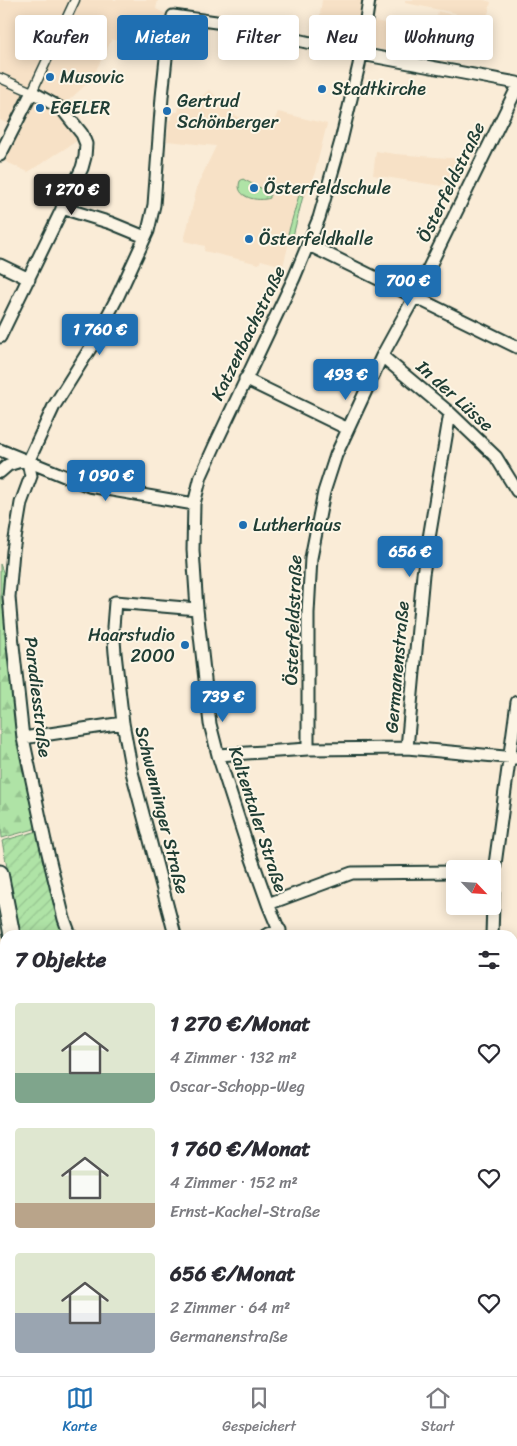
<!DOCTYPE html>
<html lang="de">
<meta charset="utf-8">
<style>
:root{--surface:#fff;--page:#f7f7f7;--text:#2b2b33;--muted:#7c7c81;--line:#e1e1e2;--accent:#1f6fb2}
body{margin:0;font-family:Sriracha,sans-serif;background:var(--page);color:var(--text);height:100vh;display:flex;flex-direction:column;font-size:19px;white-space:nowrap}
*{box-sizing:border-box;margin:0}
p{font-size:16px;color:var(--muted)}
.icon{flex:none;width:28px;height:28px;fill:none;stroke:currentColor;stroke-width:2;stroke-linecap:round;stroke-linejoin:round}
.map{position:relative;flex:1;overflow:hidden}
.panel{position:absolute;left:0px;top:930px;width:518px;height:446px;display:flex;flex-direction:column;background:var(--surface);border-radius:15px 15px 0 0;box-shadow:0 2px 12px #0003}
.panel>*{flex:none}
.guide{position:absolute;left:15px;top:15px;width:488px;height:45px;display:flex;gap:10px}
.needle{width:32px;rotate:115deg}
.buttons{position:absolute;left:446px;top:860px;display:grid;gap:10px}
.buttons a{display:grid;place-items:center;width:55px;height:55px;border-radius:5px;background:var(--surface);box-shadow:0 2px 12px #0003;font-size:25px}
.price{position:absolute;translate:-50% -42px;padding:0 11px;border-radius:5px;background:var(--accent);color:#fff;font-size:16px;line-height:32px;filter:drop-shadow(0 1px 2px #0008)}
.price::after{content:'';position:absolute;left:50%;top:30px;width:15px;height:11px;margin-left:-8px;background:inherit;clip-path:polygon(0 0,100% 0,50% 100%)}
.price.active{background:#222;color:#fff}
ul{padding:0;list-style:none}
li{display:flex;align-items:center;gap:15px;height:125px;padding:0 15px}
li span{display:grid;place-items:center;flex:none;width:140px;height:100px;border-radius:5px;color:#555}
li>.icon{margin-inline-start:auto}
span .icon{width:60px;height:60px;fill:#fffc;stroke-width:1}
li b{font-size:21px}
h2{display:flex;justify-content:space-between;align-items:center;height:60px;padding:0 15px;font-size:21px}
.chip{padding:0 18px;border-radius:5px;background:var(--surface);box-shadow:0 2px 12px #0003;font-size:18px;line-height:45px}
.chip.active{background:var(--accent);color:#fff}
.tabs{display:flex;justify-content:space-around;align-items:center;height:70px;border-top:1px solid var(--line);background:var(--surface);font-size:14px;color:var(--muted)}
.tabs a{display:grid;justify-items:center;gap:2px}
.tabs .active{color:var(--accent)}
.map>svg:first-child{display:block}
</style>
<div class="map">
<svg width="517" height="1376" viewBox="0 0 517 1376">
<defs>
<pattern id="forest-firs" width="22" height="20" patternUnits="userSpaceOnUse" patternTransform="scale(1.25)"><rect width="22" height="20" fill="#afe3a6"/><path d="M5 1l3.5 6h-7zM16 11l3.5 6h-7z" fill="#96c490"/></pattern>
<pattern id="park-crowns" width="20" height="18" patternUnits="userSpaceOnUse" patternTransform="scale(1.25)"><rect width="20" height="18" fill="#afe3a6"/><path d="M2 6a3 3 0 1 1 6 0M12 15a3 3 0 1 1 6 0" fill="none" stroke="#96c490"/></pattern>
<pattern id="garden-furrows" width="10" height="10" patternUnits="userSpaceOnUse" patternTransform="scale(1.25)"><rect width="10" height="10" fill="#afe3a6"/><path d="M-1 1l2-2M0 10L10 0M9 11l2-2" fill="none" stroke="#96c490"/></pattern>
</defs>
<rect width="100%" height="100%" fill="#faecd7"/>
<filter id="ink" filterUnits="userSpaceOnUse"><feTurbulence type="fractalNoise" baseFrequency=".02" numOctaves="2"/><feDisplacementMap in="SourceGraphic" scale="10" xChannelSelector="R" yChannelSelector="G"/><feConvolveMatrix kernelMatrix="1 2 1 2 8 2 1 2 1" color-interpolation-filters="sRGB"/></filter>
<g filter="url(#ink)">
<path fill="#f7e1c6" d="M0 0H158L156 9 172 17 169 32 141 28 134 40 128 41 124 44 112 39 91 80 67 102 77 141 28 172 0 159 14 127 0 120Z
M322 0H375L366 49 317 37Z
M405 0H484L491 2 488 14 478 24 466 21 455 13 405 3Z
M438 11 453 15 444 58 420 54 419 56 369 47 373 21 428 30 429 25 435 26Z
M209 90 234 111 232 114 270 130 278 112 327 124 310 192H307L306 197 299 195 288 234 291 235 283 266 261 260 259 264 204 251 205 246 184 241 198 184 216 146 167 141 169 120H171L172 112H178L181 93 198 100Z
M376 151 395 154 462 159 450 186 443 183 441 186 373 175Z"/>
<path fill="#afe3a6" stroke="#67906d" d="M299 195 303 196 293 236 288 234Z"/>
<path fill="url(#forest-firs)" stroke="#67906d" d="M0 564 7 582V644L24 763 38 828 2 838 0 818Z
M58 1371H127V1372L58 1376Z"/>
<path fill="url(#park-crowns)" stroke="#67906d" d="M243 179C251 184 265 189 270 194V198C258 202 234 198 240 181Z"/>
<path fill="url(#garden-furrows)" stroke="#67906d" d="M38 831 65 935H20L2 841Z
M5 1169V1371H38V1376H0V1198Z"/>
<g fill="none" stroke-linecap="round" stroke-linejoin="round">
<path stroke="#cec9b6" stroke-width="15" stroke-dasharray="15 8" stroke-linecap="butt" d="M512 1120 517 1119
M0 1248 5 1246"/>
<defs>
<path id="pedestrian" d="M0 78 32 92 75 0"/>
<path id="minor" d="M0 155 32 92 62 109 82 134 86 144 85 157 82 168 0 337
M62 208 111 223 145 237
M309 245 517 347
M0 265 29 279
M382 356 450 413 496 457 517 491
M245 379 348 429
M0 450 89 486 194 504
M28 462 54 406 91 347 118 296 148 231 154 205 162 97 166 58 173 16 216 22 361 54 517 83
M28 462 31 476 21 503 13 551 9 597 13 645 23 738 45 841 64 919 70 935
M0 472 8 465 24 460
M23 738 123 723
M407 748 423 574 450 413
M308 749V613L311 558 324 492 336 455 382 356 415 296 517 88
M218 755 308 749 407 748 517 758
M268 904 352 873 455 872
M175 935 132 772 123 723 115 653 113 627 115 602 197 609
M266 935 280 930
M281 935 268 904 247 845 218 755 210 724 197 609 193 550 194 504 201 476 215 445 294 278 319 218 341 141 359 65 369 0
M492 935 494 872 517 702
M512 1005H517
M512 1128H517
M515 1343 517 1368
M253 1371 255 1376
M379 1371 381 1376
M174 1376 172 1373 177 1371
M427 1376 439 1371"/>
<path id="secondary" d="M0 873 12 935
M46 1376V1371"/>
</defs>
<use href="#pedestrian" stroke="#1f3d34" stroke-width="11"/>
<use href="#minor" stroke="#1f3d34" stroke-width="15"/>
<use href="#secondary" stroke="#1f3d34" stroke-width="19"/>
<use href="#pedestrian" stroke="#fcf5e5" stroke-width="8"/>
<use href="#minor" stroke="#fcf5e5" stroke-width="11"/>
<use href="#secondary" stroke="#fcf5e5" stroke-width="15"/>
<path stroke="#1f3d34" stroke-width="1" d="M0 965 5 994
M0 993 5 1025
M0 1146 5 1115
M0 1175 5 1145"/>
<path stroke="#1f3d34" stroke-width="3" d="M0 1113 5 1115
M0 1122 5 1124
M512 1157 517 1155
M512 1166 517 1165
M512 1186 517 1185"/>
</g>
</g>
<g fill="#1f6fb2" stroke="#fcf5e5" stroke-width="2">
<circle cx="50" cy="77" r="5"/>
<circle cx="322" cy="89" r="5"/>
<circle cx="40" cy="108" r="5"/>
<circle cx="167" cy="111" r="5"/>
<circle cx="254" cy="188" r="5"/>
<circle cx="249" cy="239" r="5"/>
<circle cx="243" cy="525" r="5"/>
<circle cx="185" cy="645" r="5"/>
</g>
<g text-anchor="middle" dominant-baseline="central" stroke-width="4" stroke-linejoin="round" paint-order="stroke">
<g font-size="18" fill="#1f3d34" stroke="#fcf5e5" text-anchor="start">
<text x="60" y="77">Musovic</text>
<text x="332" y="89">Stadtkirche</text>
<text x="177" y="101">Gertrud<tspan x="177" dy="21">Schönberger</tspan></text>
<text x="50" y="108">EGELER</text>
<text x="264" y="188">Österfeldschule</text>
<text x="259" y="239">Österfeldhalle</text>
<text x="253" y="525">Lutherhaus</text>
<text x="175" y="635" text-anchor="end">Haarstudio<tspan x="175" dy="21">2000</tspan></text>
</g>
<g font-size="18" fill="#1f3d34" stroke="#fcf5e5">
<text transform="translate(451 182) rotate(-64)">Österfeldstraße</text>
<text transform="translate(248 333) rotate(-64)">Katzenbachstraße</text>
<text transform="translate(455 396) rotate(42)">In der Lüsse</text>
<text transform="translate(293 620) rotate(-88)">Österfeldstraße</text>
<text transform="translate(397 667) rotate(-85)">Germanenstraße</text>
<text transform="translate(38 697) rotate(83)">Paradiesstraße</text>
<text transform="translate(162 810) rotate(76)">Schwenninger Straße</text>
<text transform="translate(258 819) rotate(72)">Kaltentaler Straße</text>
</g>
</g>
</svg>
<div class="buttons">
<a><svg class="needle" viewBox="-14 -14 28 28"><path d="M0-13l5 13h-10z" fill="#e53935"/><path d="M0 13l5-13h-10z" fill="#7c7c81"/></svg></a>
</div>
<b class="price active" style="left:72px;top:216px">1 270 €</b>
<b class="price" style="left:408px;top:307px">700 €</b>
<b class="price" style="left:100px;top:356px">1 760 €</b>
<b class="price" style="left:346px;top:401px">493 €</b>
<b class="price" style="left:106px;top:502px">1 090 €</b>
<b class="price" style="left:410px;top:578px">656 €</b>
<b class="price" style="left:223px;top:723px">739 €</b>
<div class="guide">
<a class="chip">Kaufen</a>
<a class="chip active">Mieten</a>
<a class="chip">Filter</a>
<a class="chip">Neu</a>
<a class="chip">Wohnung</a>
</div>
<section class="panel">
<h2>7 Objekte<svg class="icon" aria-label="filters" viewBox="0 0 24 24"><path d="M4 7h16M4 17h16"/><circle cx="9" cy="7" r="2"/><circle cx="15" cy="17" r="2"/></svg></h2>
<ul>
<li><span style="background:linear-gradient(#dfe7d0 70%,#7fa58c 0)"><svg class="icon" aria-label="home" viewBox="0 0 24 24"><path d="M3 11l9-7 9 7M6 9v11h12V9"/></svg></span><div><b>1 270 €/Monat</b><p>4 Zimmer · 132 m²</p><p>Oscar-Schopp-Weg</p></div><svg class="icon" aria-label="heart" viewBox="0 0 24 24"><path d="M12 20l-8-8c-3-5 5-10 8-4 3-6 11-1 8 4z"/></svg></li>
<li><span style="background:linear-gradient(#dfe7d0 75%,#b9a48a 0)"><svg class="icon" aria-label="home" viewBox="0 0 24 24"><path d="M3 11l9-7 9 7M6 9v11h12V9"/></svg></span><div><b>1 760 €/Monat</b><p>4 Zimmer · 152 m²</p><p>Ernst-Kachel-Straße</p></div><svg class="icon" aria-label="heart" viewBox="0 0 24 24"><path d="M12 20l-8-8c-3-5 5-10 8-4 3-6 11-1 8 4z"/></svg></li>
<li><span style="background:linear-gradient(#dfe7d0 60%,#9aa5b1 0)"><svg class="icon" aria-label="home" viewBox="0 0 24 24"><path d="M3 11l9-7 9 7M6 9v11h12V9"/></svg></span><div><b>656 €/Monat</b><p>2 Zimmer · 64 m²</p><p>Germanenstraße</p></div><svg class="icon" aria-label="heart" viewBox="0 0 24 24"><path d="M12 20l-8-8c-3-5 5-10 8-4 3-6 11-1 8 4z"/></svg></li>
</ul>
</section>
</div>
<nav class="tabs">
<a class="active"><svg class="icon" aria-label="map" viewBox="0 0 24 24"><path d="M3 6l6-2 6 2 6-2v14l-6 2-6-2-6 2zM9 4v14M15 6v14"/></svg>Karte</a>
<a><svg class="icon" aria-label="saved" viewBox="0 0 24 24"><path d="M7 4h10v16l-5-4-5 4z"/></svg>Gespeichert</a>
<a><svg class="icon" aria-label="home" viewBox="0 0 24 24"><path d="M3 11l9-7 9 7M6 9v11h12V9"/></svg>Start</a>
</nav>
